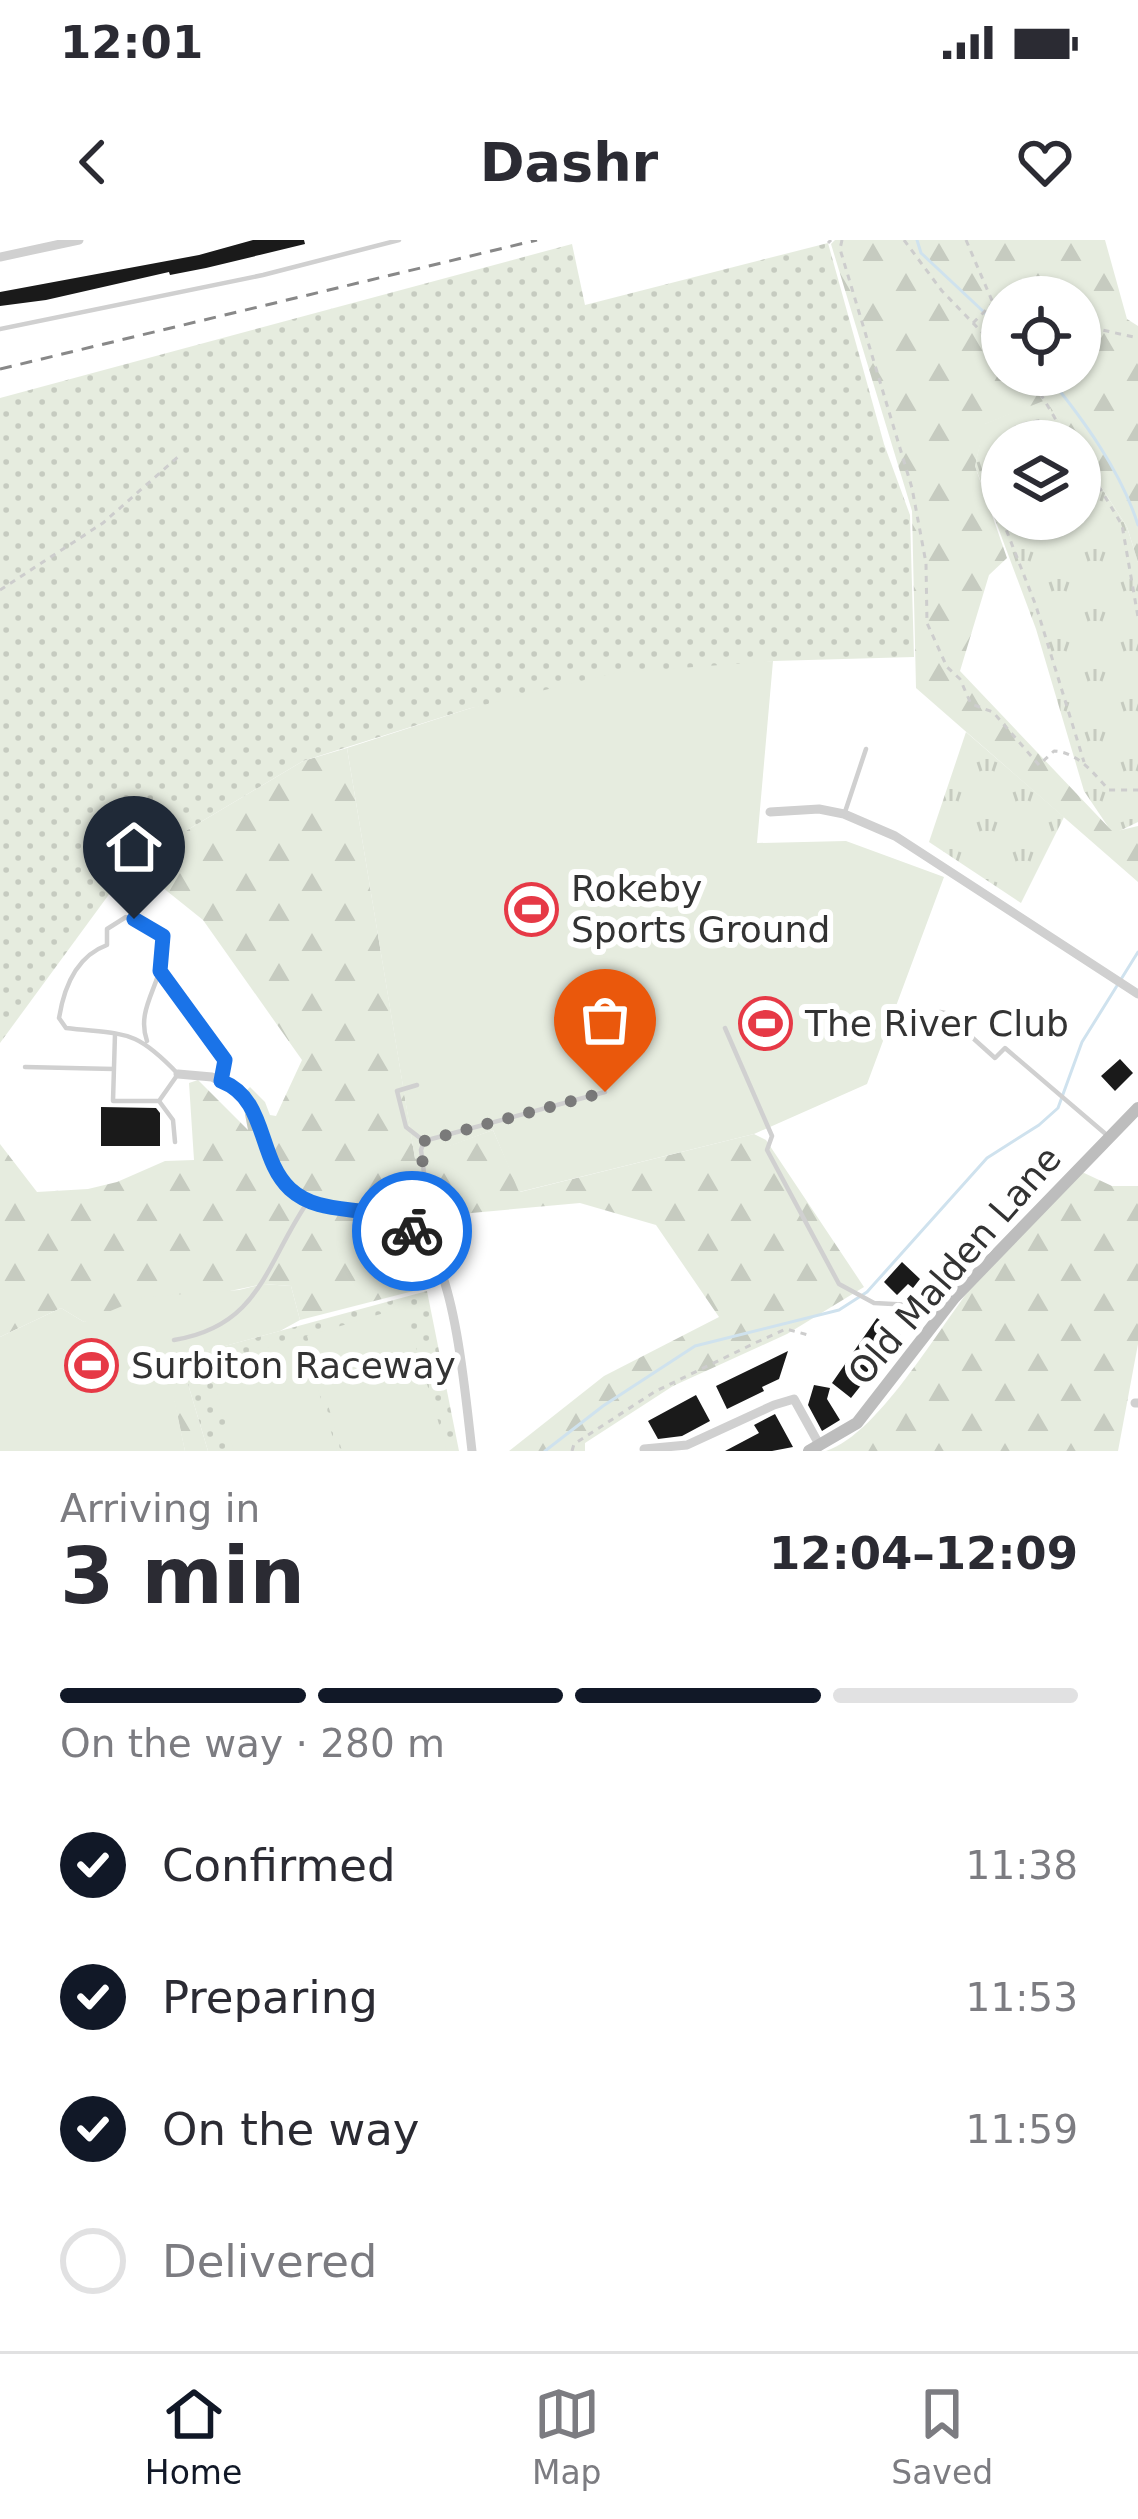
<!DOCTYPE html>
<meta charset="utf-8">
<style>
body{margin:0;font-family:"DejaVu Sans",sans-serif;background:#f2f2f3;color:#2b2b33;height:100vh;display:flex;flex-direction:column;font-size:45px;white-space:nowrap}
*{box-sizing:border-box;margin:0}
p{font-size:39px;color:#7c7c81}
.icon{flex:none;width:66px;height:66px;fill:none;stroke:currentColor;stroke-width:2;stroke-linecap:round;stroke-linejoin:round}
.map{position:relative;height:1211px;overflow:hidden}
.side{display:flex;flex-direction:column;background:#fff;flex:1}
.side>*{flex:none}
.buttons{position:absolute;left:981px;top:36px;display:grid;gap:24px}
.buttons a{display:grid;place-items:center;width:120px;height:120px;border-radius:50%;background:#fff;box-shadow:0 3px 9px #0004;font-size:60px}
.pin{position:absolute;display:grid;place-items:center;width:102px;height:102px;color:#fff;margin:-123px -51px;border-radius:50% 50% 50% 0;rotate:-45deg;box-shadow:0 0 12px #0007}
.pin .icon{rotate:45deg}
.courier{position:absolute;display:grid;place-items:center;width:120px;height:120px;margin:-60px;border:9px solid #1a73e8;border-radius:50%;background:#fff;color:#222;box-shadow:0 3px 15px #0007}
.overview em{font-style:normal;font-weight:700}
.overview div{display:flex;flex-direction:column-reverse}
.overview{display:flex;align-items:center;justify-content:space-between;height:204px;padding:0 60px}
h1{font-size:78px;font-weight:700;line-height:90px}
.bar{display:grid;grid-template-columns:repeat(4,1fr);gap:18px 12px;align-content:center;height:144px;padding:0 60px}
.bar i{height:15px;border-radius:9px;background:#e1e1e2}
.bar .active{background:#111827}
.bar p{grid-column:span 4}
ol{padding:0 60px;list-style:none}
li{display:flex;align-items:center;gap:36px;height:132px}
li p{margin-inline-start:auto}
li .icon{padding:12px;border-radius:50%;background:#111827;color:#fff;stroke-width:4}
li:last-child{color:#7c7c81}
li i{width:66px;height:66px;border:6px solid #e1e1e2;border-radius:50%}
.status{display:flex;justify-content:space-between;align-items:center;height:84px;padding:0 60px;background:#fff;direction:ltr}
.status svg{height:33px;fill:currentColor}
header{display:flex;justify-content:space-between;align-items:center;height:156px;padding:0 60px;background:#fff;font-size:54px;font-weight:700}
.tab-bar{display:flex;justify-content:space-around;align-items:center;height:168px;border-top:3px solid #e1e1e2;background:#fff;font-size:33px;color:#7c7c81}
.tab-bar a{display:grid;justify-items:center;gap:6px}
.tab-bar .active{color:#111827}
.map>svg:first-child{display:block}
.grass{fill:url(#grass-tufts)}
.forest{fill:url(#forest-firs);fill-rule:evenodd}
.park{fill:url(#park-dots)}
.pitch{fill:#e6ecdf}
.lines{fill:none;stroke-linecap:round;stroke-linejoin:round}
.stream{stroke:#cfe2ee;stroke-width:3}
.building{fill:#1a1a1a}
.path{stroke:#cdcdcd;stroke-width:3;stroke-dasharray:6 6;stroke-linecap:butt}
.lane{stroke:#d0d0d0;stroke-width:4.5}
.street{stroke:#d0d0d0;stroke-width:9}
.secondary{stroke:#bdbdbd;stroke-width:12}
.rail{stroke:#888;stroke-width:3;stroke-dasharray:12 9;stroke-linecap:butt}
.done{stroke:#7a7a7a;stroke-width:12;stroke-dasharray:0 21.6}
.route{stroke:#1a73e8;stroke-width:15}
.labels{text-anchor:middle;stroke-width:12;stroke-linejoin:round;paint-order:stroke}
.poi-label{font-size:36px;fill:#333;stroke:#fff;text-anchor:start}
.street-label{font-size:36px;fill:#333;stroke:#fff}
</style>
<div class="status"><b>12:01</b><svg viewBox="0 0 49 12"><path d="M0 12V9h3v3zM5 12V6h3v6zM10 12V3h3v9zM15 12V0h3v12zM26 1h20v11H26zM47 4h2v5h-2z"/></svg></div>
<header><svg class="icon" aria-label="back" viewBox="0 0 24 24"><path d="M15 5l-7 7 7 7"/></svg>Dashr<svg class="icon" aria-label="heart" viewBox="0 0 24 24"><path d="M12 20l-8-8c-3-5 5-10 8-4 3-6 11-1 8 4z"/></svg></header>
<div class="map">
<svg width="1138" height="1211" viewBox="0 0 1138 1211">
<defs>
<pattern id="grass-tufts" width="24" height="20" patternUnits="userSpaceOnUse" patternTransform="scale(3)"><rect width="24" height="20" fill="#e6ecdf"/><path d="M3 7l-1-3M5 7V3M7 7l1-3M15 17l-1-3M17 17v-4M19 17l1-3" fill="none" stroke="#c6cbc0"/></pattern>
<pattern id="forest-firs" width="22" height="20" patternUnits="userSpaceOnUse" patternTransform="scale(3)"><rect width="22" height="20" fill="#e6ecdf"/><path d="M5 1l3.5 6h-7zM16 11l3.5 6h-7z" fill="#c6cbc0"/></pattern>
<pattern id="park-dots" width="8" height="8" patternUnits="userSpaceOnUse" patternTransform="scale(3)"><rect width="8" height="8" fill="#e6ecdf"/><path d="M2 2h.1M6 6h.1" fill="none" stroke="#c6cbc0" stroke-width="1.8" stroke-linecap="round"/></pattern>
</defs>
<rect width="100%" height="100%" fill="#fff"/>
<path class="grass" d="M1046 159 1072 201H1002V279H1080V214L1127 287 1138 322V582L1113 594 1084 551 1036 389 975 226 984 184Z
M966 492 1064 577 1021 663 929 602Z"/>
<path class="forest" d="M835 0H1105L1127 79 1138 86V322L1127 287 1080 214V201H1072L1046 160 985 184 975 226 1007 318 989 335 960 431 1113 592 1138 586V642L916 448 912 271 831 4ZM1080 57V135H1002V57Z
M347 508 415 918 493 890 520 952 754 894 766 900 864 1047 787 1094 673 1146 585 1203V1211H509L604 1136 719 1077 656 985 580 963 438 976 429 1047 300 1080 291 1046 263 1044 84 1082 61 1068 0 1097V904L37 952 88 949 117 942 165 921 194 920 189 843 198 840 248 890 243 864 250 857 247 850 250 847 265 862 270 875 276 876 302 820 203 680 132 623 303 521Z
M1082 932 1112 946H1138V1104L1118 1211H826C884 1192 947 1071 990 1024 1019 992 1052 962 1082 932Z
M185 1134 208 1211H185L169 1138Z"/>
<path class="park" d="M828 3 884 204 910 275 914 417 773 421 471 468 303 521 132 623 0 803V158L572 4 585 65Z
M427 1051 459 1211H208L185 1134 184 1117Z"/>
<path class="pitch" d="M773 421 757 603 846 601 944 637 867 844 754 894 519 952 493 890 415 919 347 508 471 468 614 433Z
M263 1044 291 1046 300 1080 280 1091 185 1117V1134L170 1138 185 1211H0V1097L61 1068 84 1082 144 1057 239 1050Z
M404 1067 447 1211H342L307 1096Z
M302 1097 337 1211H234L209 1125Z"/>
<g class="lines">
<path class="stream" d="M917 0 921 13 1002 89
M1047 135C1083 179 1121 231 1138 285
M545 1211 603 1166 695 1106 839 1070 867 1052 987 918 1039 885 1058 868 1082 802 1138 712"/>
</g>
<path class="building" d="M253 0H304L305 4 206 28 170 35 169 32 46 60 0 66V52L199 15Z
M1120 819 1133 833 1115 851 1101 836Z
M101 867 156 868 160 873V906H101Z
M902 1022 920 1039 913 1048 908 1044 897 1055 884 1042Z
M877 1078 901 1095 851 1158 832 1143Z
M788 1111 779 1139 762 1147 764 1151 727 1169 716 1146Z
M814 1145 830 1148 827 1159 840 1180 822 1191 808 1165Z
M696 1155 710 1181 682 1196 658 1199 648 1181Z
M775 1174 793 1207 772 1211H725L759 1193 754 1185Z"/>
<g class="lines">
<path class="path" d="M842 0 840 9 912 248 926 323 927 383 947 427 960 439 971 464 993 472 1039 525 1054 511C1078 512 1094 534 1109 550H1138
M904 0 942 51 1002 113
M966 0 993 63 1002 71
M828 3 831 0
M973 83 992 64
M1080 85 1138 98
M1025 135C1043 152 1053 179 1070 201
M1080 215 1122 285 1138 377
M1001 276 988 223 998 202 1018 185 1041 180 1060 188
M1002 279 1036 366 1084 522
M0 350 103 283 179 216
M572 1211 574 1204 656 1151 757 1102 786 1089 812 1096"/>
<path class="lane" d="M0 89 263 35 399 0
M845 572 866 509
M160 731 225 820 221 841
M725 788 772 896 767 910 839 1044 874 1063 912 1065 948 1059
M927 791 940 772 945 773 995 818 1005 808 1108 896
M115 794 113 861H159L178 834C134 788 126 795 66 788L59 778C64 747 77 716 107 705V689L126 677 160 691 163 696C162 705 163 716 161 725 155 752 137 773 147 801
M25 827 114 829
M417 845 397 851 406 887 424 901
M159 861 173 880 175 902
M434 1010 421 910 424 901 605 852
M174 1100C260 1086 265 1025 307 963"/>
<path class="street" d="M0 17 79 0
M770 572 819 569 844 574 895 596 1138 754
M178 834 212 837 245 854C260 883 265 922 287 946 313 974 340 962 373 971 396 977 419 991 432 1012 457 1054 466 1161 472 1211
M1135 1163H1138
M644 1209 687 1205 774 1165 794 1159 820 1206"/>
<path class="secondary" d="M809 1211 857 1183 954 1058 1138 868"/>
<path class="rail" d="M0 129 537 0"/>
</g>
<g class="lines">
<path class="done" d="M412 991 435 1016 421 910 424 901 605 852"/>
<path class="route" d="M134 679 163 696 160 731 225 820 221 841C268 859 257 918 290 949 325 981 376 959 412 991"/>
</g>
<defs>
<symbol id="stadium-ring" viewBox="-11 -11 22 22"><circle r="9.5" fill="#fff" stroke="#e63946" stroke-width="1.5"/><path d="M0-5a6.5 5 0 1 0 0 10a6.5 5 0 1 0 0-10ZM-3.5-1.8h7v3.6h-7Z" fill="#e63946"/></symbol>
</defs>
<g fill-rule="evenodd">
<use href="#stadium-ring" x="502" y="640" width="59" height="59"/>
<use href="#stadium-ring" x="736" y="754" width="59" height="59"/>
<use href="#stadium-ring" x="62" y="1096" width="59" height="59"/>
</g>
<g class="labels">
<g class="poi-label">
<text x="571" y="661">Rokeby<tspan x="571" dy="41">Sports Ground</tspan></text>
<text x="805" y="796">The River Club</text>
<text x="131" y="1138">Surbiton Raceway</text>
</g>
<g class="street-label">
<text transform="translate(954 1025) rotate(-49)" y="13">Old Malden Lane</text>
</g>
</g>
</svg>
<div class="buttons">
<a><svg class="icon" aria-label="locate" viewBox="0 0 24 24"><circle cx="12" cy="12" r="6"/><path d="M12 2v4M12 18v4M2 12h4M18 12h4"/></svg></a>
<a><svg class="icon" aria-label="layers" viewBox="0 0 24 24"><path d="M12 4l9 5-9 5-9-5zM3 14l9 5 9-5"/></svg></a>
</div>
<div class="pin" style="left:605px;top:852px;background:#ea580c"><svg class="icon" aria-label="bag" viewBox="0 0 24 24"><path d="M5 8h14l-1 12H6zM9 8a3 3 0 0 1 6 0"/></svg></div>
<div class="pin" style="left:134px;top:679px;background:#1f2937"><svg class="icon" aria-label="home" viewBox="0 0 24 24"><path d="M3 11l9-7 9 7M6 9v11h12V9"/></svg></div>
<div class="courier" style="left:412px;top:991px"><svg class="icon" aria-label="bike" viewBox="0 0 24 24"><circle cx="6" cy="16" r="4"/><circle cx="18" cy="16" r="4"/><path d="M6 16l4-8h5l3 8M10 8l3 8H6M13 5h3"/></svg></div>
</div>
<section class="side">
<div class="overview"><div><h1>3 min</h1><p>Arriving in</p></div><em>12:04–12:09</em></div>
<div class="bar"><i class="active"></i><i class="active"></i><i class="active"></i><i></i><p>On the way · 280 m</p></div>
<ol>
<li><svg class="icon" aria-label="check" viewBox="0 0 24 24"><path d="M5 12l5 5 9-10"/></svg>Confirmed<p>11:38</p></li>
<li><svg class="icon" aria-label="check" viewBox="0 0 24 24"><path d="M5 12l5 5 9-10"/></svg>Preparing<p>11:53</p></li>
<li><svg class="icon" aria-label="check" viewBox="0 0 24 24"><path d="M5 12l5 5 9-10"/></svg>On the way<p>11:59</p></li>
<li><i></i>Delivered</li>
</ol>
</section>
<nav class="tab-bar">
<a class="active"><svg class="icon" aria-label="home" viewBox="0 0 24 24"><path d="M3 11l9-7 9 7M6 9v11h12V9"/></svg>Home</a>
<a><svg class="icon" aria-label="map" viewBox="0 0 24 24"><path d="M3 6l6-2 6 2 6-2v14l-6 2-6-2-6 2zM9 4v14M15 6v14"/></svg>Map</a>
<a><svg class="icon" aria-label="saved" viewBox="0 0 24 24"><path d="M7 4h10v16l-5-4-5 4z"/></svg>Saved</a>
</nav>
